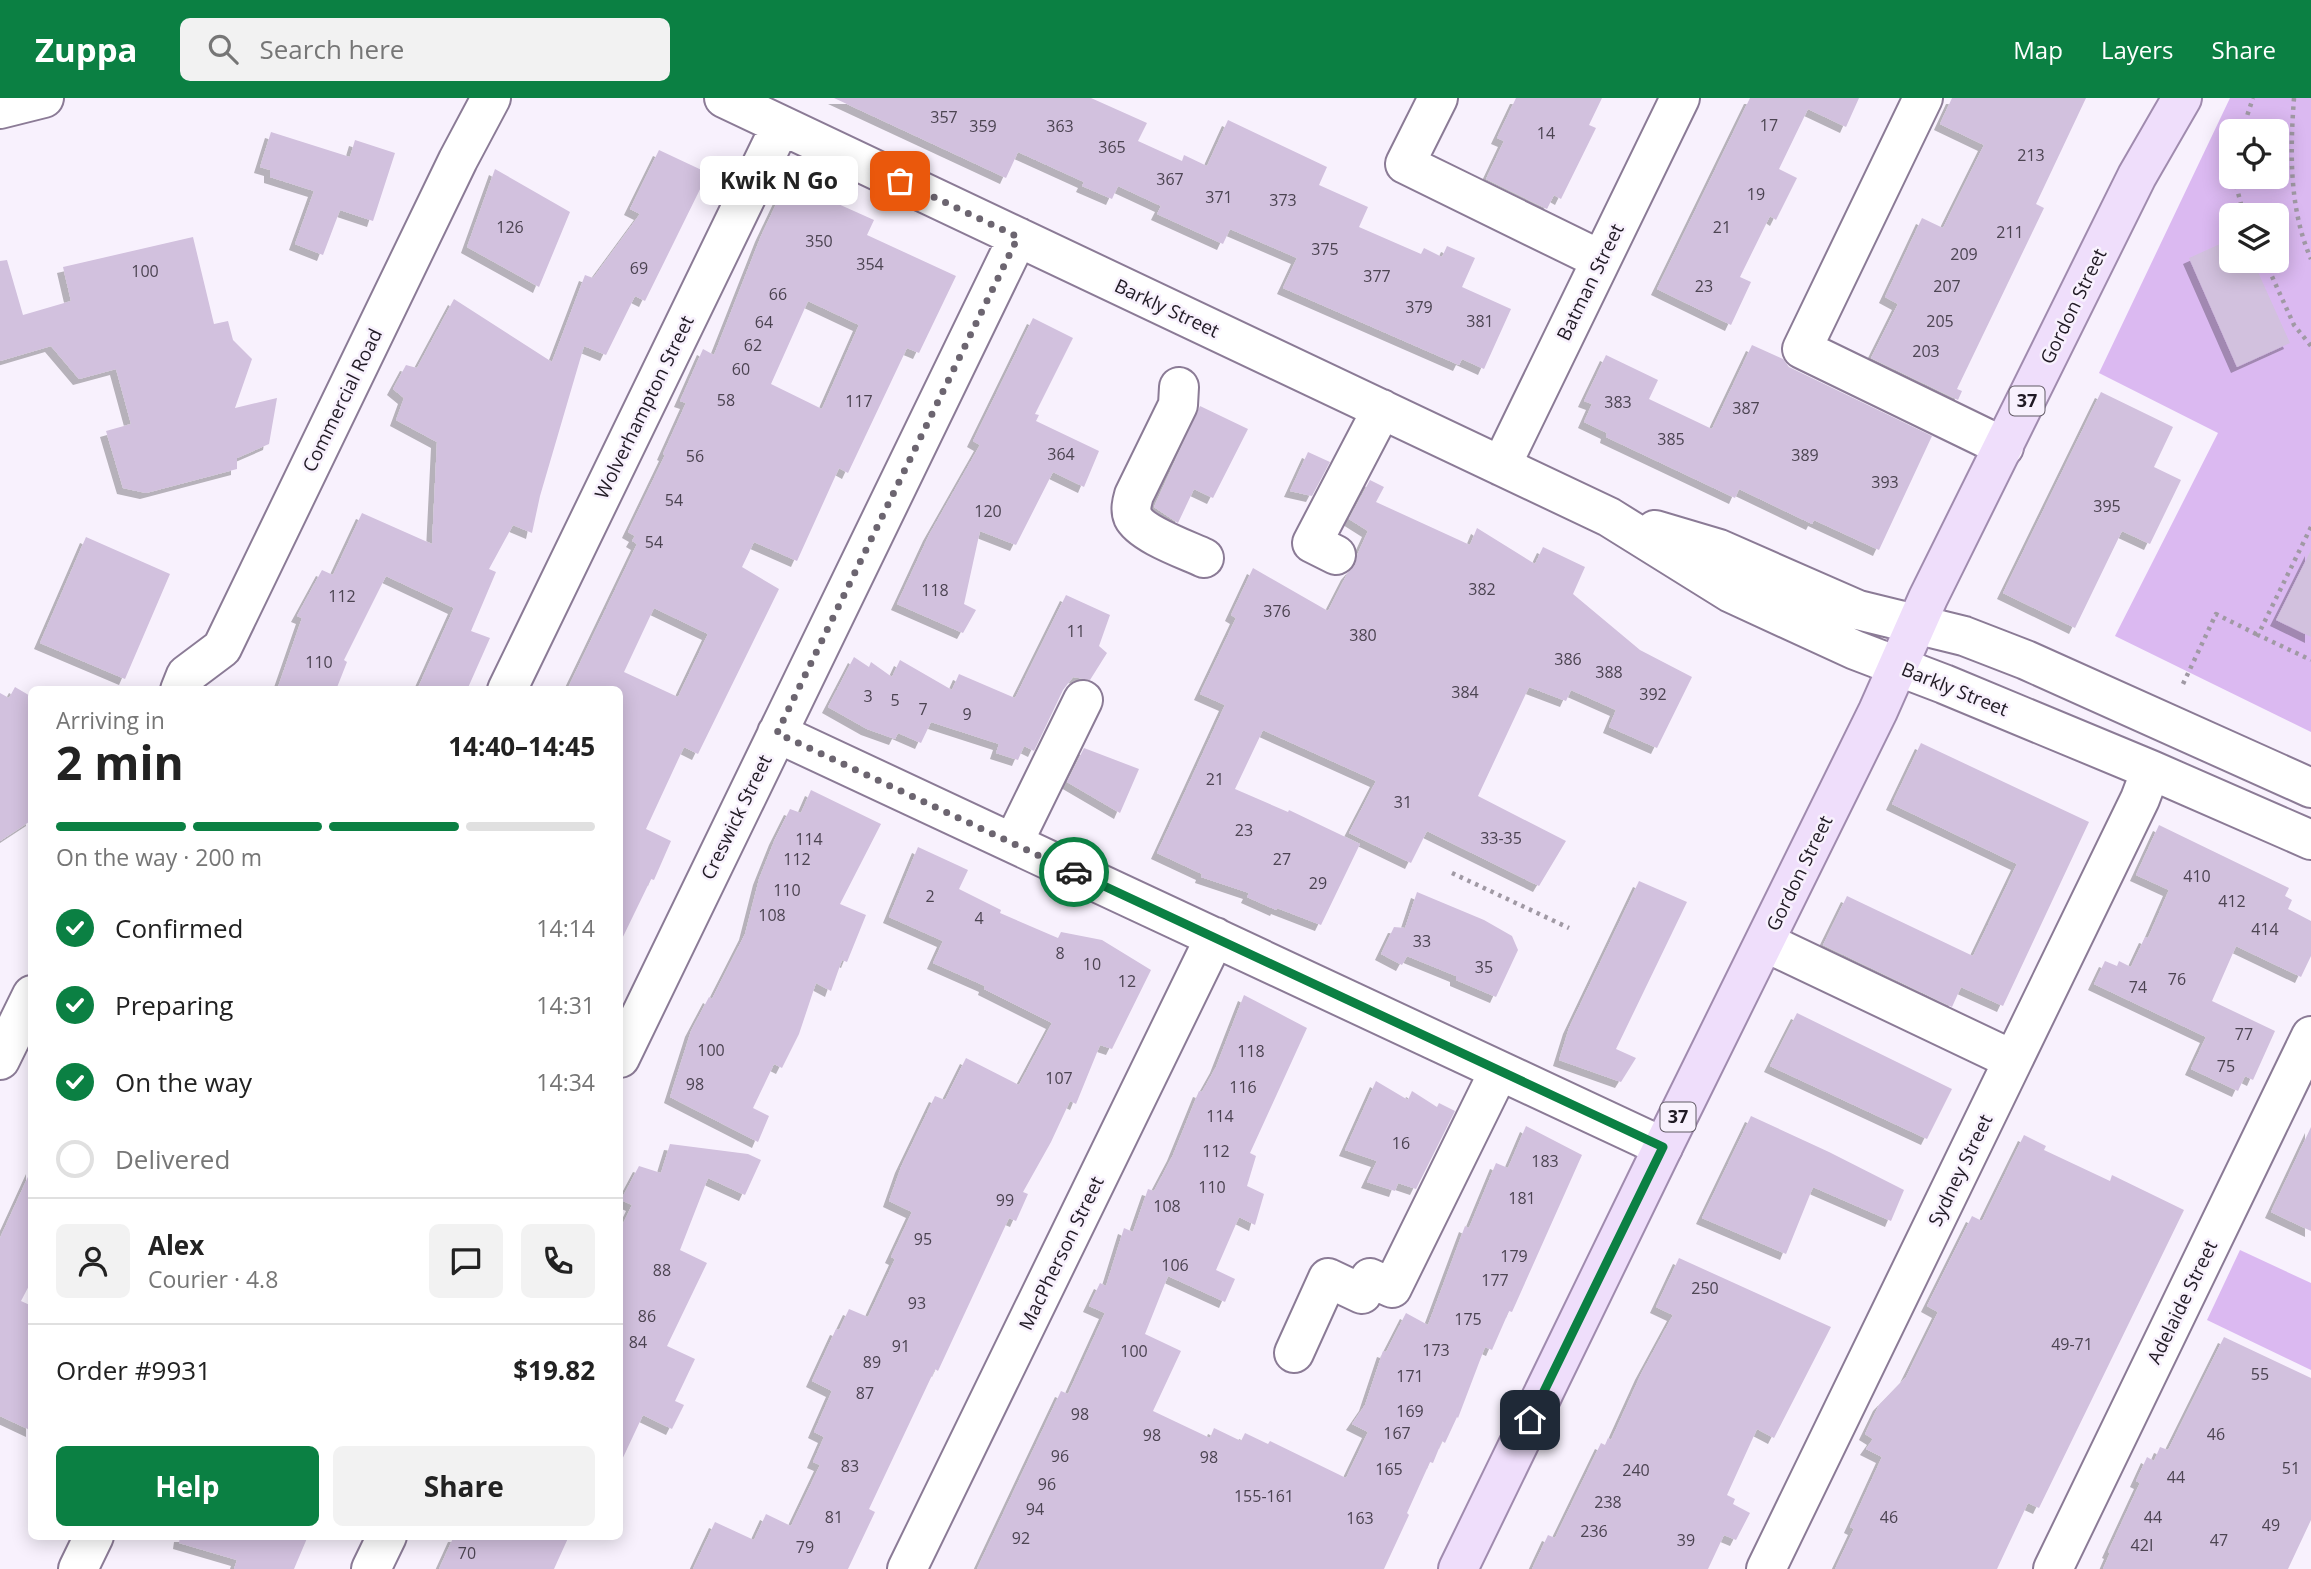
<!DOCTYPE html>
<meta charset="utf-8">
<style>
body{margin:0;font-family:"Open Sans",sans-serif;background:#f2f2f2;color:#222;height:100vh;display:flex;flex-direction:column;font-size:26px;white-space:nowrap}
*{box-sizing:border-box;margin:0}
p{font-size:23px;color:#767676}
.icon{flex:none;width:38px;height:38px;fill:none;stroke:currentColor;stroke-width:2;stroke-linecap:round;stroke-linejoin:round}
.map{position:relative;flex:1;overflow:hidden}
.side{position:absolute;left:28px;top:588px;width:595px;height:854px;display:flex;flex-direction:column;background:#fff;border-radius:10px;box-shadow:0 4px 18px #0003}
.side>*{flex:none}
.fabs{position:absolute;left:2219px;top:21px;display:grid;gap:14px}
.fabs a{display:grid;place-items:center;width:70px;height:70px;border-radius:10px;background:#fff;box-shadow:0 4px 18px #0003;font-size:35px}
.pin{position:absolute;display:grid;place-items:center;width:60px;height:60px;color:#fff;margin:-30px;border-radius:14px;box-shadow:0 4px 10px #0006}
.courier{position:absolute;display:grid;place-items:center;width:70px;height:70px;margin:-35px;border:5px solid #0b8043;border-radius:50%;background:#fff;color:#222;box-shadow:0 2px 9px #0007}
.bubble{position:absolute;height:49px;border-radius:10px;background:#fff;box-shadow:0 4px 18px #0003;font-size:23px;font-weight:700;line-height:49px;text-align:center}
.overview em{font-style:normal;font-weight:700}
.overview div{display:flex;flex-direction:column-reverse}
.overview{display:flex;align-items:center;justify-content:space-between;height:119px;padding:0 28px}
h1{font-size:46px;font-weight:700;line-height:52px}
.bar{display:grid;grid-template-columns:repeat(4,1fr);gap:10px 7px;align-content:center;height:84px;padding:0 28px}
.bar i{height:9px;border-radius:5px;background:#e0e0e0}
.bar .active{background:#0b8043}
.bar p{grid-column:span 4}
.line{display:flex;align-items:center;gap:18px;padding:0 28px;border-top:2px solid #e0e0e0}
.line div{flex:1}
.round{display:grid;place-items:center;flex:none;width:74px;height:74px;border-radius:10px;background:#f2f2f2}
ol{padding:0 28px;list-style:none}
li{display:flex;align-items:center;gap:21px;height:77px}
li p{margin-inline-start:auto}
li .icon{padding:7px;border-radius:50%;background:#0b8043;color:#fff;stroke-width:4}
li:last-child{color:#767676}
li i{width:38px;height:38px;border:4px solid #e0e0e0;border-radius:50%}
.cta{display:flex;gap:14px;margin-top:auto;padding:14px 28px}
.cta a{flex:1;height:80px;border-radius:10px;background:#0b8043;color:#fff;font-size:28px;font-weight:700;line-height:80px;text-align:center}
.cta a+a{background:#f2f2f2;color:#222}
header{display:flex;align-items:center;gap:42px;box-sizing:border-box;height:98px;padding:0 35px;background:#0b8043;color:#fff}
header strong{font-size:33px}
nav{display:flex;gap:38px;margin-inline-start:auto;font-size:24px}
.search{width:490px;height:63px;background:#f2f2f2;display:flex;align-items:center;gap:18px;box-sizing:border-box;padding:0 24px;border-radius:10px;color:#767676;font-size:26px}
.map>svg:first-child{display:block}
.green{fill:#dbb9f1;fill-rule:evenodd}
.building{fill:#d2c1de;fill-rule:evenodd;filter:url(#shadow)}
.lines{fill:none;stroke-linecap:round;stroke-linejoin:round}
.minor-casing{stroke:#8b7b96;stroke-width:42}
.major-casing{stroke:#a08bae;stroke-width:42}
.path{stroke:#a099a4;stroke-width:4.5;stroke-dasharray:3.5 5;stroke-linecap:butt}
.minor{stroke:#fff;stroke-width:38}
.major{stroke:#efdefb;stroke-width:38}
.done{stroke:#6c6570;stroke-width:7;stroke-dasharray:0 12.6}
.route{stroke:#0b8043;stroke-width:9}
.labels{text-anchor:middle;stroke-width:5;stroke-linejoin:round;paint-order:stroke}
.number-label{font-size:16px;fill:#4c4452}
.shield{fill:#f8f1fd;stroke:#615a65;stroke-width:2}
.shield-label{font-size:18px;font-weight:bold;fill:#201a24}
.street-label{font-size:19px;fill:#201a24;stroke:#f8f1fd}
</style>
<header>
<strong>Zuppa</strong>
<div class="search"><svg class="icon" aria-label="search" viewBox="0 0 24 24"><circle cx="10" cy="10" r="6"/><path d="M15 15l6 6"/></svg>Search here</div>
<nav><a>Map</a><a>Layers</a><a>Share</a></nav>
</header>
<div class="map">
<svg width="2311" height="1471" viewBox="0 0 2311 1471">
<defs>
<filter id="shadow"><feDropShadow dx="-6" dy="6" stdDeviation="0" flood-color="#0004"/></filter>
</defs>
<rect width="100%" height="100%" fill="#f8f1fd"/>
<path class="green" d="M2230 0H2311V634L2115 538 2218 335 2099 275ZM2231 33H2277V79H2231ZM2231 117H2277V163H2231Z
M2240 1152 2311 1185V1272L2207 1222Z"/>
<path class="building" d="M834 0H1091L1147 25 1138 43 1182 63 1184 57 1207 68 1228 22 1327 69 1319 87 1368 109 1359 129 1421 156 1424 150 1442 159 1447 148 1475 160 1462 189 1511 211 1484 271 1462 261 1459 267 1283 190 1297 160 1230 131 1223 146 1157 116 1161 108 1118 88 1112 101 1082 88 1084 84 1018 54 1006 80Z
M1516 0H1602L1589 27 1596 30 1561 101 1554 97 1547 111 1486 81 1504 43 1497 40Z
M1750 0H1859L1846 29 1808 11 1779 71 1797 80 1776 122 1770 118 1740 179 1751 184 1731 227 1657 191Z
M1952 0H2086L2036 106 2044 110 1957 291 1962 293 1958 302 1871 260 1898 206 1885 199 1922 120 1943 130 1984 47 1940 26Z
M271 34 350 59 355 42 395 55 373 123 340 112 323 157 295 146 314 93 270 79V72L260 69Z
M659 52 708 75 645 203 635 198 606 257 584 248 540 398 532 435 513 427 489 471 496 474 471 533 490 540 467 592H417L454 510 386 478 344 562 347 564 336 592H277L302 520 297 518 322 472 333 477 362 415 432 446 437 344 396 322 404 300 393 291 406 267 417 270 454 201 552 264 585 177 593 180 640 116 630 111Z
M495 71 570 114 539 189 467 149Z
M787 83 874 122 867 137 956 178 919 255 907 250 848 375 839 370 797 463 754 444 742 469 779 491 698 656 684 649 646 731 671 743 654 782 651 781 620 845V592H567L637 446 632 443 635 438 628 434 665 357 663 356 686 305 680 303 703 251 714 257 761 138ZM808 203 859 227 822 311 771 286ZM654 510 708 536 678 599 624 574Z
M193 139 214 226 228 223 233 242 252 261 235 310 277 300 269 346 237 360V371L146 395 123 390 106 333 131 326 116 271 79 281 51 248 0 263V163L7 162 23 217 71 203 63 169Z
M2231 141V163H2253L2290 245 2237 269 2189 160Z
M1033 220 1073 240 1035 316 1039 317 1036 323 1099 353 1084 389 1053 374 1016 447 980 433 964 506 976 512 963 535 897 506 929 437 980 347 973 343Z
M1752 247 1783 261 1789 269 1932 338 1879 452 1814 422 1812 426 1739 391 1735 400 1606 339 1607 335 1584 324 1592 306 1584 303 1606 257 1658 282 1649 301 1712 331Z
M2101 294 2173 329 2154 369 2181 382 2150 446 2122 433 2075 530 2003 495Z
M1200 308 1248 331 1213 400 1194 391 1178 425 1154 409Z
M1308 354 1330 364 1312 398 1290 393Z
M1370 382 1384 389 1376 404 1470 447 1477 430 1535 466 1543 449 1585 469 1573 496 1640 552 1692 579 1657 650 1609 629 1616 612 1571 592 1566 603 1529 589 1478 698 1566 743 1539 788 1427 733 1411 765 1349 735 1376 683 1263 632 1235 691 1288 714 1289 712 1360 746 1321 827 1277 810 1276 812 1247 799 1249 795 1201 779 1202 776 1157 755 1225 607 1200 596 1236 520 1231 517 1253 470 1328 513 1347 476 1355 467 1358 455 1368 433 1349 421Z
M86 439 170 476 125 581 40 545Z
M2311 452V539L2276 522Z
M1066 497 1110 517 1099 548 1107 555 1090 582 1073 579 1063 592 1034 653 1024 648 1018 662 996 655 999 646 934 625 931 624 921 645 898 635 895 641 867 631 828 609 854 559 869 569 871 564 892 579 900 562 952 592 959 576 1015 600Z
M15 589 32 599V722L0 743V595L9 600Z
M1921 645 2089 724 2003 908 1961 889 1952 909 1823 847 1847 798 1973 858 2017 766 1892 706Z
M1084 650 1139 671 1120 715 1067 684Z
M811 692 881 726 840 806 866 817 847 864 842 862 831 893 816 885 799 936 782 970 774 966 753 1010 769 1018 758 1044 670 999 691 933 709 899 712 901 745 836 759 781 775 741 790 711 801 715Z
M2159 727 2289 790 2285 798 2292 802 2288 811 2311 823V858L2301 879 2236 848 2212 903 2275 933 2253 982 2245 978 2238 993 2191 971 2206 939 2094 886 2105 863 2117 868 2119 863 2131 869 2145 839 2148 840 2169 792 2136 777Z
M918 749 968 772 959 791 1001 812 1000 815 1058 840 1061 834 1102 842 1151 872 1112 951 1100 947 1076 1006 1070 1003 1051 1044 1023 1094 1028 1096 1016 1123 1009 1120 938 1273 935 1271 869 1411 875 1414 848 1471H693L715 1424 754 1442 766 1416 791 1428 820 1367 813 1364 824 1339 814 1334 832 1293 812 1283 836 1231 839 1232 849 1211 868 1219 895 1161 891 1159 912 1114 889 1103 901 1069 935 998 945 1002 966 960 1019 987 1052 925 984 891 985 888 933 865 943 843 889 819Z
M1639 783 1687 804 1616 951 1636 960 1621 984 1559 962 1569 930Z
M1417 794 1484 822 1512 838 1518 852 1496 899 1456 882V878L1407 858 1402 867 1381 856 1394 829 1405 830Z
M1244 897 1307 930 1250 1055 1256 1058 1247 1088 1264 1096 1255 1127 1239 1119 1216 1172 1235 1181 1225 1204 1168 1178 1145 1236 1181 1253 1153 1313 1210 1340 1214 1330 1241 1343 1245 1335 1268 1346 1270 1343 1346 1380 1368 1334 1352 1326 1365 1307 1383 1253 1386 1254 1406 1215 1428 1227 1465 1128 1469 1130 1496 1065 1508 1070 1526 1028 1582 1057 1512 1214 1509 1213 1492 1252 1485 1249 1458 1320 1457 1319 1445 1345 1442 1343 1433 1365 1430 1364 1407 1415 1409 1417 1384 1471H977L1061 1293 1068 1296 1105 1215 1089 1208 1100 1185 1106 1188 1124 1130 1133 1134 1148 1091 1154 1093 1173 1057 1199 993 1202 994 1216 969Z
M1797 915 1952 991 1927 1041 1770 968Z
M1376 983 1408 1002 1412 993 1437 1009 1439 1005 1455 1013 1416 1091 1398 1085 1395 1093 1367 1084 1377 1063 1345 1052Z
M1751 1018 1829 1054 1904 1092 1891 1123 1813 1089 1786 1156 1702 1120Z
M2311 1029V1133L2271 1114Z
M2024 1037 2046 1048 2044 1052 2110 1083 2112 1077 2184 1112 2039 1410 2028 1405 1997 1471H1835L1854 1431 1850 1429 1882 1359 1866 1351 1873 1341 1865 1336 1879 1307 1906 1279 1938 1214 1927 1208 1972 1118 1982 1123Z
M670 1046 748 1056 761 1062 745 1097 708 1080 680 1152 707 1165 667 1248 695 1261 675 1303 684 1307 672 1331 643 1317 620 1366V1132L632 1107 621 1102 639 1068 661 1075Z
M32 1070V1182L21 1203 32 1208V1333L0 1318V1140Z
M1679 1160 1831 1229 1774 1340 1757 1331 1727 1397 1735 1401 1733 1406 1750 1415 1736 1442 1724 1437 1708 1471H1532L1548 1437 1555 1440 1601 1345 1605 1347 1608 1340 1611 1342 1641 1276 1673 1217 1656 1209Z
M2224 1239 2311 1280V1422L2288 1471H2103L2110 1455 2108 1454 2140 1385 2136 1383 2147 1359 2154 1363 2160 1349 2168 1352Z
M180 1438H308L294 1471H234L237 1462 179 1445Z
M454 1438H569L554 1471H439Z"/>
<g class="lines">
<defs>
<path id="minor" d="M724 0 1609 419 1731 495 1855 552 1944 586 2151 672 2311 742
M1438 0 1405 66 1601 162
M1923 0 1802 251 2004 349
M0 11 44 0
M1179 289 1178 307 1134 397C1132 404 1130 412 1133 419 1141 436 1187 452 1204 460
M1501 368 1680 0
M1655 432 1719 451 1858 512 1964 538 2026 562 2311 690
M1336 457 1312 445 1382 311
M180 592 186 577 222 550 458 62 491 0
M507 592 781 27
M777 635 1663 1049
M1013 745 1083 602
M1765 844 2013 962
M620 960 1018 139
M0 962 32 897
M1294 1255 1328 1180 1362 1196 1370 1180 1392 1190 1499 973
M78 1471 94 1438
M371 1471 387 1438
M907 1471 1215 839
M1766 1471 2140 701 2151 672
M2053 1471 2311 938"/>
<path id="major" d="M1458 1471 1663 1049 1878 613 1928 500 2137 78 2182 0"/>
</defs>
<use href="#minor" class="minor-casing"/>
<use href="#major" class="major-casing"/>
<path class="path" d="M2294 0C2290 54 2289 111 2311 161
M2242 33 2253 0
M2236 79 2237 91 2244 117
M2265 163 2294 227 2311 248
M2311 429 2258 537 2311 562
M2183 586 2216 516 2258 537
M1452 775 1569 830"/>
<use href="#minor" class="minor"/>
<use href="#major" class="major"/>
</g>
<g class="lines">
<path class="done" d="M900 83 1018 139 777 635 1074 774"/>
<path class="route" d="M1074 774 1663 1049 1530 1322"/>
</g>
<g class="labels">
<g class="number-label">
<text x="944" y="25">357</text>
<text x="1769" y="33">17</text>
<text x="983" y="34">359</text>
<text x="1060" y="34">363</text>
<text x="1546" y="41">14</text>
<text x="1112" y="55">365</text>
<text x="2031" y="63">213</text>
<text x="1170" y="87">367</text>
<text x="1756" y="102">19</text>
<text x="1219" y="105">371</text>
<text x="1283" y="108">373</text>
<text x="510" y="135">126</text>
<text x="1722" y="135">21</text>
<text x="2010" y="140">211</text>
<text x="819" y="149">350</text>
<text x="1325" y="157">375</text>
<text x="1964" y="162">209</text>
<text x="870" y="172">354</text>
<text x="639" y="176">69</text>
<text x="145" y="179">100</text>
<text x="1377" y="184">377</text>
<text x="1704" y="194">23</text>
<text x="1947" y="194">207</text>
<text x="778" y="202">66</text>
<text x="1419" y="215">379</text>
<text x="1480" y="229">381</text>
<text x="1940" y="229">205</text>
<text x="764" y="230">64</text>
<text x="753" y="253">62</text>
<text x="1926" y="259">203</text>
<text x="741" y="277">60</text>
<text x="726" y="308">58</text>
<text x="859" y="309">117</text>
<text x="1618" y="310">383</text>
<text x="1746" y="316">387</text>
<text x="1671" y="347">385</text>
<text x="1061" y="362">364</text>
<text x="1805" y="363">389</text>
<text x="695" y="364">56</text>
<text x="1885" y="390">393</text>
<text x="674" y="408">54</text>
<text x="2107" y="414">395</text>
<text x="988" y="419">120</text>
<text x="654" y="450">54</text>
<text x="1482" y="497">382</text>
<text x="935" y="498">118</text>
<text x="342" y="504">112</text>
<text x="1277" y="519">376</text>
<text x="1076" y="539">11</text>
<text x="1363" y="543">380</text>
<text x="1568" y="567">386</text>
<text x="319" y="570">110</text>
<text x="1609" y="580">388</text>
<text x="1465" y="600">384</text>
<text x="1653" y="602">392</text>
<text x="868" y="604">3</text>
<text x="895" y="608">5</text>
<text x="923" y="617">7</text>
<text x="967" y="622">9</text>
<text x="1215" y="687">21</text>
<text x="1403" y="710">31</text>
<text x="1244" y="738">23</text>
<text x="1501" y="746">33-35</text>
<text x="809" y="747">114</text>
<text x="797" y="767">112</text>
<text x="1282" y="767">27</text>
<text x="2197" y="784">410</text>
<text x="1318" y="791">29</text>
<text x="787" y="798">110</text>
<text x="930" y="804">2</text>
<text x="2232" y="809">412</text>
<text x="772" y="823">108</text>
<text x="979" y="826">4</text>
<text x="2265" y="837">414</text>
<text x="1422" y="849">33</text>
<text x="1060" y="861">8</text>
<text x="1092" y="872">10</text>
<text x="1484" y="875">35</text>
<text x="2177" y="887">76</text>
<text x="1127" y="889">12</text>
<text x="2138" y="895">74</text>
<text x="2244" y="942">77</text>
<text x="711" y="958">100</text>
<text x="1251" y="959">118</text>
<text x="2226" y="974">75</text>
<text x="1059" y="986">107</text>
<text x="695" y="992">98</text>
<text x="1243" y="995">116</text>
<text x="1220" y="1024">114</text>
<text x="1401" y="1051">16</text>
<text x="1216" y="1059">112</text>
<text x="1545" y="1069">183</text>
<text x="1212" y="1095">110</text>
<text x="1522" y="1106">181</text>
<text x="1005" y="1108">99</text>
<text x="1167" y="1114">108</text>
<text x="923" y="1147">95</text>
<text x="1514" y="1164">179</text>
<text x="1175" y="1173">106</text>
<text x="662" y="1178">88</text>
<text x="1495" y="1188">177</text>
<text x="1705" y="1196">250</text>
<text x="917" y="1211">93</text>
<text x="647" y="1224">86</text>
<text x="1468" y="1227">175</text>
<text x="638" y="1250">84</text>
<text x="2072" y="1252">49-71</text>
<text x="901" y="1254">91</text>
<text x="1436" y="1258">173</text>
<text x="1134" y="1259">100</text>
<text x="872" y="1270">89</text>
<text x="2260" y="1282">55</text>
<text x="1410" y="1284">171</text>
<text x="865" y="1301">87</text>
<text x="1410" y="1319">169</text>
<text x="1080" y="1322">98</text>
<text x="1397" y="1341">167</text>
<text x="2216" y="1342">46</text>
<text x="1152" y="1343">98</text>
<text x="1060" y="1364">96</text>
<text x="1209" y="1365">98</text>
<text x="850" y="1374">83</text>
<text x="2291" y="1376">51</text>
<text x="1389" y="1377">165</text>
<text x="1636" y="1378">240</text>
<text x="2176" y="1385">44</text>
<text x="1047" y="1392">96</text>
<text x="1264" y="1404">155-161</text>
<text x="1608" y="1410">238</text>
<text x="1035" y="1417">94</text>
<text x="834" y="1425">81</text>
<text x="1889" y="1425">46</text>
<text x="2153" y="1425">44</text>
<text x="1360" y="1426">163</text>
<text x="2271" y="1433">49</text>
<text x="1594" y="1439">236</text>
<text x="1021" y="1446">92</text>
<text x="1686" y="1448">39</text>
<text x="2219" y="1448">47</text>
<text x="2142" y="1453">42I</text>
<text x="805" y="1455">79</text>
<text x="467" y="1461">70</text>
</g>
<g class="shield">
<rect x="2009.5" y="288.5" width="35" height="29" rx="5"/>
<rect x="1660.5" y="1004.5" width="35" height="29" rx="5"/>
</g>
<g class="shield-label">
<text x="2027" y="309">37</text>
<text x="1678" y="1025">37</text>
</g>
<g class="street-label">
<text transform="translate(1590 184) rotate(-64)" y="7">Batman Street</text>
<text transform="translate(2073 208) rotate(-64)" y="7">Gordon Street</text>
<text transform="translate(1167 210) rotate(25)" y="7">Barkly Street</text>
<text transform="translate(342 302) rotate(-64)" y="7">Commercial Road</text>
<text transform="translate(644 309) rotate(-64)" y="7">Wolverhampton Street</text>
<text transform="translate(1955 591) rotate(22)" y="7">Barkly Street</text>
<text transform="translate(736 719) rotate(-64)" y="7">Creswick Street</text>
<text transform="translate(1799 775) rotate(-64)" y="7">Gordon Street</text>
<text transform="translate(1960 1072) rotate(-64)" y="7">Sydney Street</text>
<text transform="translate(1061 1155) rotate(-64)" y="7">MacPherson Street</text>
<text transform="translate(2182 1204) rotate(-64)" y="7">Adelaide Street</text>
</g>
</g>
</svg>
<div class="fabs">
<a><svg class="icon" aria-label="locate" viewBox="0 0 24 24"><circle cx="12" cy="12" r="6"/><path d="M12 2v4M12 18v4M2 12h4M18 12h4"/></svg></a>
<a><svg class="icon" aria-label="layers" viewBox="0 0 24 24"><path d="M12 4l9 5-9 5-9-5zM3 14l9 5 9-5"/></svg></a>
</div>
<div class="pin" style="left:900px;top:83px;background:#ea580c"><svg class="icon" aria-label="bag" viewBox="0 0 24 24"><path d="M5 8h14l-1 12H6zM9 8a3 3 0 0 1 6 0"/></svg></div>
<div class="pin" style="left:1530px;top:1322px;background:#1f2937"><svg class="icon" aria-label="home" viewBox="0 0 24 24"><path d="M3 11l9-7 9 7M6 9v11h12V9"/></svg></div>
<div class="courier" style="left:1074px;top:774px"><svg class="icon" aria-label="car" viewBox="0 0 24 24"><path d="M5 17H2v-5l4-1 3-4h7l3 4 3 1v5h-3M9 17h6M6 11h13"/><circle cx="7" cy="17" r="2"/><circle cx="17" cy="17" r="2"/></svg></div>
<div class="bubble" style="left:700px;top:58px;width:158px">Kwik N Go</div>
<section class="side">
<div class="overview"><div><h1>2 min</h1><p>Arriving in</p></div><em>14:40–14:45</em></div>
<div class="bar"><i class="active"></i><i class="active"></i><i class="active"></i><i></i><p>On the way · 200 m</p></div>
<ol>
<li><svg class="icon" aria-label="check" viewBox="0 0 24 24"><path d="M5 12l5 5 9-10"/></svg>Confirmed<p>14:14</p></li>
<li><svg class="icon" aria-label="check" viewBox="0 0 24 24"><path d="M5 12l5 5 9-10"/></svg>Preparing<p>14:31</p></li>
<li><svg class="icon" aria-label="check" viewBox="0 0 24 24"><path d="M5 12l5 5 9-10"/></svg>On the way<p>14:34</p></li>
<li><i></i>Delivered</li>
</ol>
<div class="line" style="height:126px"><a class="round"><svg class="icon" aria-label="person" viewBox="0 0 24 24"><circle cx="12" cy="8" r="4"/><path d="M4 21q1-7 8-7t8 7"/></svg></a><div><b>Alex</b><p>Courier · 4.8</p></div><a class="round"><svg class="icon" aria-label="chat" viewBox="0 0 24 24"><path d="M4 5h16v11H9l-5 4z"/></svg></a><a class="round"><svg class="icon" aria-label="phone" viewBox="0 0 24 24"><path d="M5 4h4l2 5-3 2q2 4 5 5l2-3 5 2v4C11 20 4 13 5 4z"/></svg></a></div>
<div class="line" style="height:91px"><div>Order #9931</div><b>$19.82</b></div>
<div class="cta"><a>Help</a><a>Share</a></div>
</section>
</div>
